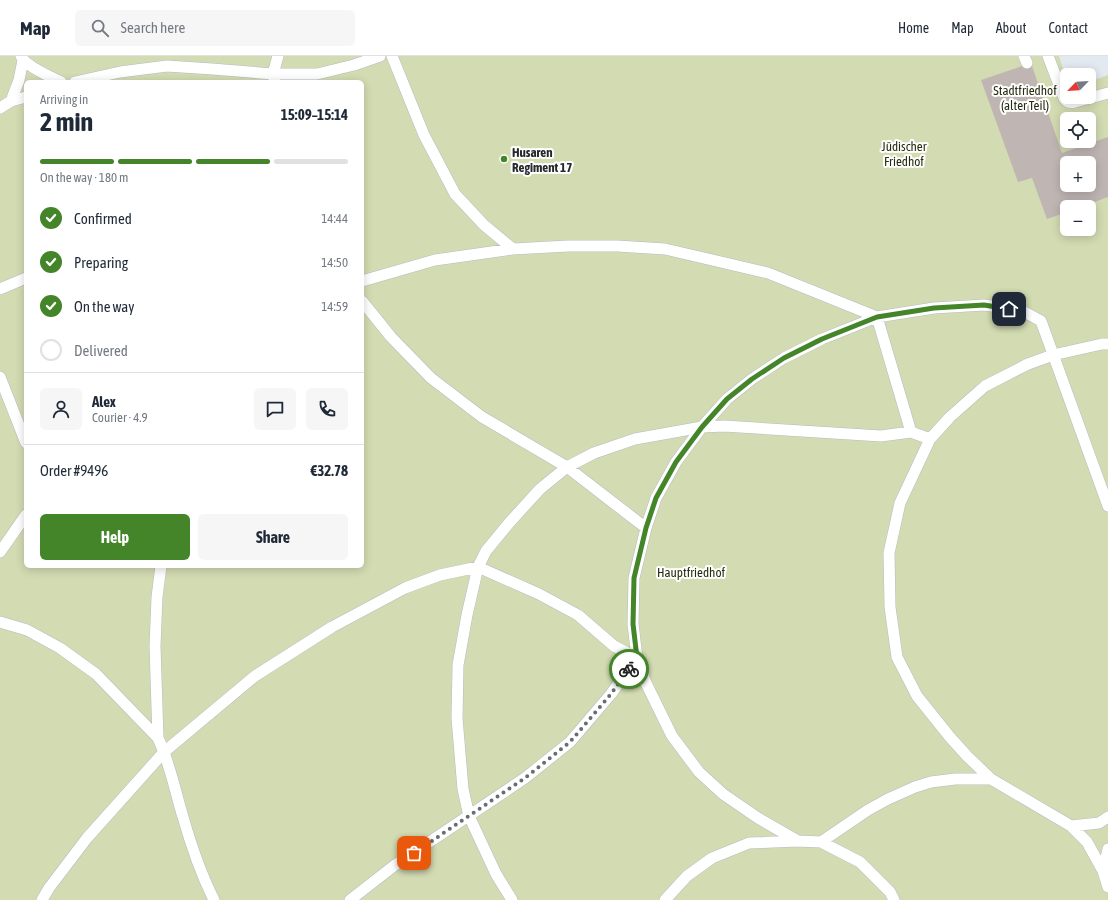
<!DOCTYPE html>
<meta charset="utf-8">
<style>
body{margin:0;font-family:"Asap Condensed",sans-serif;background:#f6f6f7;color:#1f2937;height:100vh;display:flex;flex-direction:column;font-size:15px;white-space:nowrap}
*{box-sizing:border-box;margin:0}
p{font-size:13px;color:#747a83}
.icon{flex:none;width:22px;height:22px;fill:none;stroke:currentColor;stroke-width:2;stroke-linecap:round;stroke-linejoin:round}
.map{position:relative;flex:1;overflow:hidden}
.panel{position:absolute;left:24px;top:24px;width:340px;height:488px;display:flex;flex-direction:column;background:#fff;border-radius:6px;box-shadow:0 2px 10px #0003}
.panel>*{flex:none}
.needle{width:26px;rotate:245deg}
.buttons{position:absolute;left:1060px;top:12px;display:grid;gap:8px}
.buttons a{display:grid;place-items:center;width:36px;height:36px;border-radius:6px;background:#fff;box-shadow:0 2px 10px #0003;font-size:20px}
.pin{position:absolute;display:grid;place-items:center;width:34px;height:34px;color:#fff;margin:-17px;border-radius:8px;box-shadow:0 2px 6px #0006}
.courier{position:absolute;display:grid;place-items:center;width:40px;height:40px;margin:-20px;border:3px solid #438528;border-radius:50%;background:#fff;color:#222;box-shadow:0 1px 5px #0007}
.head em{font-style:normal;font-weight:700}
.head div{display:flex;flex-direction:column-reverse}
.head{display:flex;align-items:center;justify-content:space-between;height:68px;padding:0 16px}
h1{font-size:26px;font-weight:700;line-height:30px}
.bar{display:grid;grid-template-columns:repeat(4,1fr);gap:6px 4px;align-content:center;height:48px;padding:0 16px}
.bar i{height:5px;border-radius:3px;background:#e0e1e3}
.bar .current{background:#438528}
.bar p{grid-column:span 4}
.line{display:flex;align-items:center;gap:10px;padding:0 16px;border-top:1px solid #e0e1e3}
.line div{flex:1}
.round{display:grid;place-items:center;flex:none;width:42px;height:42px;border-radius:6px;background:#f6f6f7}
ol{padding:0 16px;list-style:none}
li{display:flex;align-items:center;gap:12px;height:44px}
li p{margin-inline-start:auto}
li .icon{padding:4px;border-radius:50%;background:#438528;color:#fff;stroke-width:4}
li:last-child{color:#747a83}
li i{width:22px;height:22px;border:2px solid #e0e1e3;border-radius:50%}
.action{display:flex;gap:8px;margin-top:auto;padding:8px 16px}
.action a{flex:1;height:46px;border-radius:6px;background:#438528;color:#fff;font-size:16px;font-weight:700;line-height:46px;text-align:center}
.action a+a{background:#f6f6f7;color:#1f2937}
header{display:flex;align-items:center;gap:24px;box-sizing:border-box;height:56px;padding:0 20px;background:#fff;border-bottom:1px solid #e0e1e3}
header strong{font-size:19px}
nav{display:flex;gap:22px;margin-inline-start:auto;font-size:14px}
.search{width:280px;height:36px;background:#f6f6f7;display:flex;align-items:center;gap:10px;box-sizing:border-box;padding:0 14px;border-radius:6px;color:#747a83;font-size:15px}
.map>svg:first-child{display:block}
.green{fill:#d3dbb2;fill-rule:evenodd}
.building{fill:#bfb6b4;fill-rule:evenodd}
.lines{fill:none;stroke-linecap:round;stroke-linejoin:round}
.lane-casing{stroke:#b6bcc2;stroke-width:12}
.lane{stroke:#fff;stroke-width:11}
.done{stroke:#696c71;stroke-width:4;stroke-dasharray:0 7.2}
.route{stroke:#438528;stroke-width:5}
.poi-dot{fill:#438528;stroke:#fff;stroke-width:1.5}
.labels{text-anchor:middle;stroke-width:4;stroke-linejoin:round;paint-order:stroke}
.park-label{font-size:13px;fill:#282c0f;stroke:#fff}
.poi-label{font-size:13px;font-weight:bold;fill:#27292c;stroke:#fff;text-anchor:start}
</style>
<header>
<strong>Map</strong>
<div class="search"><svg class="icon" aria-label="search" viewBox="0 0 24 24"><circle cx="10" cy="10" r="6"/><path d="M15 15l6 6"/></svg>Search here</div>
<nav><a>Home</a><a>Map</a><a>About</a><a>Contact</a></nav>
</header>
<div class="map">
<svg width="1108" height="844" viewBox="0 0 1108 844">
<rect width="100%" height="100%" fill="#e3e9f0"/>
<path class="green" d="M0 0H1059L1067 25V41H1089V26L1108 19V844H0ZM26 26H362V510H26ZM1067 63H1089V85H1067ZM1067 107H1089V129H1067ZM1067 151H1089V173H1067Z"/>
<path class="building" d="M1031 7 1062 97 1108 81V141L1081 151H1067V156L1047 163 1032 122 1018 126 981 24ZM1067 107H1089V129H1067Z"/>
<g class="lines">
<defs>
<path id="lane" d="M21 0C25 10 51 21 61 26
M392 0 424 79 455 138 484 169 513 193
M1024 0 1027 7
M1048 0 1064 42C1067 47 1070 47 1075 46L1108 37
M75 26 120 16 167 10 212 13 273 18H317L354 9 380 0
M275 26 273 18 278 0
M11 45 19 24 23 4
M0 52 11 45 26 41
M362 225 435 204 513 193 568 190H617L665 193 768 217 877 261 911 376 930 383
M0 233 26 222
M362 245 391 281 431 322 482 361 567 411 646 472
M1108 288H1102L1053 299 1028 308 985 330 950 361 930 383 900 447 889 497 890 551 897 601 917 640 949 680 967 700 991 723 1071 770 1099 767 1108 761
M0 321 26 387
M0 496 26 459
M161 510 157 541 155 590 158 682C170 707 175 735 183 761 191 789 201 818 214 844
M0 566 27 574 60 592 96 618 158 682
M1071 770 1087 786 1103 815
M821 786 860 806 890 836 894 844
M1108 793 1103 815 1108 831
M42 844 49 832 87 782 164 696 255 620 332 571 405 532 440 519 478 511 539 538 578 559 614 590 637 602 646 627 672 680 699 716 723 738 758 762 798 785
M350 844 395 809 525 722 570 686 611 638 637 602 633 568 634 522 646 472 656 442 676 406 702 371 727 343 752 323 784 302 822 283 877 261 934 252 984 249 1021 254 1041 265 1108 450
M512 844 496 818 469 760 463 733 457 662 458 609 467 559 478 511 486 495 509 467 540 433 567 411 594 397 635 383 702 371 724 370 881 380 911 376
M665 844 687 820 712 802 749 787 798 785 821 786 868 754 888 743 915 731 931 726 955 723H991"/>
</defs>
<use href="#lane" class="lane-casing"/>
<use href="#lane" class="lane"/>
</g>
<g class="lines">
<path class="done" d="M414 797 525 722 570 686 611 638 629 613"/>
<path class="route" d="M629 613 637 602 633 568 634 522 646 472 656 442 676 406 702 371 727 343 752 323 784 302 822 283 877 261 934 252 984 249 1009 253"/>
</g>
<circle class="poi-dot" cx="504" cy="103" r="4"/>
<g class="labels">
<g class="park-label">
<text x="1025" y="39">Stadtfriedhof<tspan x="1025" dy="15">(alter Teil)</tspan></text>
<text x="904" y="95">Jüdischer<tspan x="904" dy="15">Friedhof</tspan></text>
<text x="691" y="521">Hauptfriedhof</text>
</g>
<g class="poi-label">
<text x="512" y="101">Husaren<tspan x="512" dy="15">Regiment 17</tspan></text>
</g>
</g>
</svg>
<div class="buttons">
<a><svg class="needle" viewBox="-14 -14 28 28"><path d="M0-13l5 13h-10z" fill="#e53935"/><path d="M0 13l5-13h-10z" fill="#747a83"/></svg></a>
<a><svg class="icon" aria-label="locate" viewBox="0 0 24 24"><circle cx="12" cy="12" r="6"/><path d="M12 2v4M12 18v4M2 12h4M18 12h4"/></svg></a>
<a>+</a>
<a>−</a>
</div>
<div class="pin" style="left:414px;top:797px;background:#ea580c"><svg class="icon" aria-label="bag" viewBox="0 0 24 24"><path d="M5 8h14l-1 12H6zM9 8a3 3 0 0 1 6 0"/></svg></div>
<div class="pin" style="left:1009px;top:253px;background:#1f2937"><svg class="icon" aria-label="home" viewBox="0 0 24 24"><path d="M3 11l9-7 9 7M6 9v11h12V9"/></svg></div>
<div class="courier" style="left:629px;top:613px"><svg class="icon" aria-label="bike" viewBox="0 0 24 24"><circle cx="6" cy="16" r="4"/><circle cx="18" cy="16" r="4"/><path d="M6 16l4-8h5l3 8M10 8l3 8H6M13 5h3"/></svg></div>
<section class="panel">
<div class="head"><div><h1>2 min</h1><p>Arriving in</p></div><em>15:09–15:14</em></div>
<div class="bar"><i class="current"></i><i class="current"></i><i class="current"></i><i></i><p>On the way · 180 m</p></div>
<ol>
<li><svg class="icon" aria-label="check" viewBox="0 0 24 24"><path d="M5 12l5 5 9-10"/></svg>Confirmed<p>14:44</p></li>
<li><svg class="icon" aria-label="check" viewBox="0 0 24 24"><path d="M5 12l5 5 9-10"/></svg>Preparing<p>14:50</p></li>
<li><svg class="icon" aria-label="check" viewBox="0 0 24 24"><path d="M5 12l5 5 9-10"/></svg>On the way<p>14:59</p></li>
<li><i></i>Delivered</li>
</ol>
<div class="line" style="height:72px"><a class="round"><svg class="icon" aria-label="person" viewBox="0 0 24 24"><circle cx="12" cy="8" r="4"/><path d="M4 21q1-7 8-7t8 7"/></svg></a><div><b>Alex</b><p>Courier · 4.9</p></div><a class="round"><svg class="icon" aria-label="chat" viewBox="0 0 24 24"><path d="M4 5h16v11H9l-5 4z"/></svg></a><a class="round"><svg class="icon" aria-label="phone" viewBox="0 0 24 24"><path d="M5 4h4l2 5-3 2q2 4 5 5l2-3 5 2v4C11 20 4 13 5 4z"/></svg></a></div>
<div class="line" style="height:52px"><div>Order #9496</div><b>€32.78</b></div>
<div class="action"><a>Help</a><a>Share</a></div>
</section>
</div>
